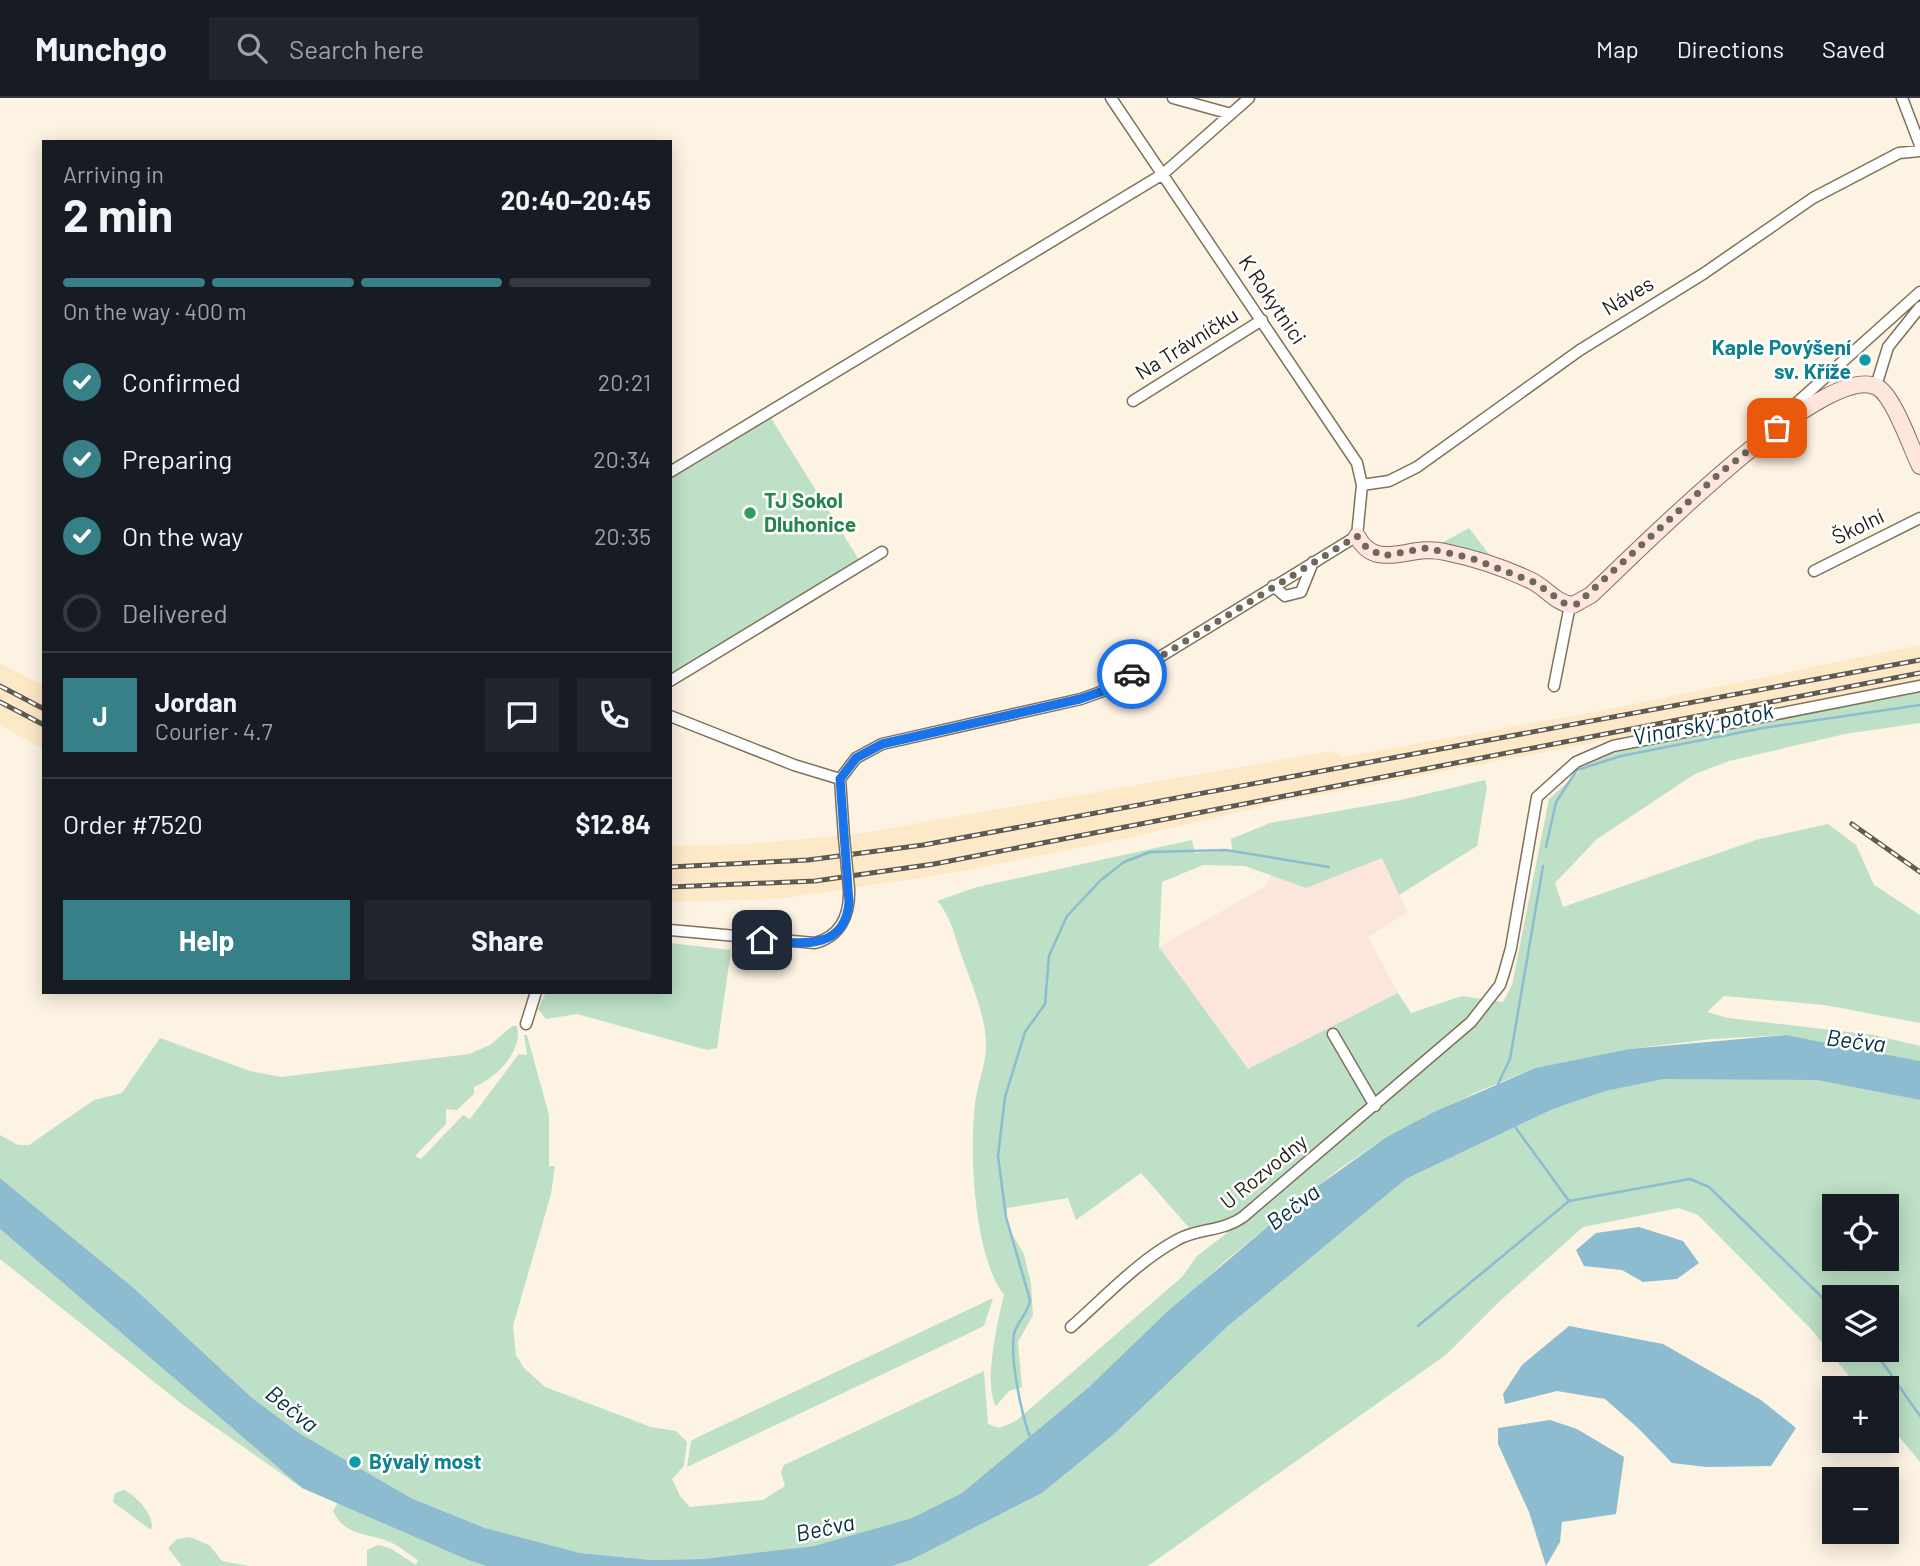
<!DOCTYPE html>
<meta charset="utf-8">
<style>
body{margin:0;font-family:Barlow,sans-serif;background:#20242c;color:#f1f3f6;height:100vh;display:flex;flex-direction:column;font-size:26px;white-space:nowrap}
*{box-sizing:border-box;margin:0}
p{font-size:23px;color:#9ea1a6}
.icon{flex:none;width:38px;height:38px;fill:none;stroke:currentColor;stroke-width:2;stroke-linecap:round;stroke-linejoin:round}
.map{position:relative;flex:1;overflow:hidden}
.panel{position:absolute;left:42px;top:42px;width:630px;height:854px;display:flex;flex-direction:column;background:#171b24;border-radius:0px;box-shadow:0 4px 18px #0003}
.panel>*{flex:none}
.controls{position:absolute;left:1822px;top:1096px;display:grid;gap:14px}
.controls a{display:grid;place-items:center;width:77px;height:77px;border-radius:0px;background:#171b24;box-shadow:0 4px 18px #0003;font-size:35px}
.pin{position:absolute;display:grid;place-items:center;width:60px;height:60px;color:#fff;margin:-30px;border-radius:14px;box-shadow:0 4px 10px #0006}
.courier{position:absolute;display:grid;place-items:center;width:70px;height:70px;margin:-35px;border:5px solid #1a73e8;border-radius:50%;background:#fff;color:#222;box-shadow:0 2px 9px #0007}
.head em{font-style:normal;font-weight:700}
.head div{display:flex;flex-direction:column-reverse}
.head{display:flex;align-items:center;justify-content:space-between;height:119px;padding:0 21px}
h1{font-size:46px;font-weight:700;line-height:52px}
.bar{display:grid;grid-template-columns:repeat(4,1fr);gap:10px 7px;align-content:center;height:84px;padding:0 21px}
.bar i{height:9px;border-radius:5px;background:#363941}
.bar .active{background:#388088}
.bar p{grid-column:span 4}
.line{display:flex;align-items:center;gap:18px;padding:0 21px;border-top:2px solid #363941}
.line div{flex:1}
.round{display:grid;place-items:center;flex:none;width:74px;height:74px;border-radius:0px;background:#20242c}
ol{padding:0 21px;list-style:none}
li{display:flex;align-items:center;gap:21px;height:77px}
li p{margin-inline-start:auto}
li .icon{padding:7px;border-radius:50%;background:#388088;color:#fff;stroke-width:4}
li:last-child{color:#9ea1a6}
li i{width:38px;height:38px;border:4px solid #363941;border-radius:50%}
.cta{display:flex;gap:14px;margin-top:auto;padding:14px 21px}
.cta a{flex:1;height:80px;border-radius:0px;background:#388088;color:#fff;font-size:28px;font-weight:700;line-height:80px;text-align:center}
.cta a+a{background:#20242c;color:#f1f3f6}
header{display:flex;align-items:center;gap:42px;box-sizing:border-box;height:98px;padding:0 35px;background:#171b24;border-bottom:2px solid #363941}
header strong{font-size:33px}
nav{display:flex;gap:38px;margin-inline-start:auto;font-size:24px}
.search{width:490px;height:63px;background:#20242c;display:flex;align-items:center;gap:18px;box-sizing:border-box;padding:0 24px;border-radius:0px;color:#9ea1a6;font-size:26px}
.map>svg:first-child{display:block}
.built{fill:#fde8c7}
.industrial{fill:#fce5da}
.green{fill:#bde0c6;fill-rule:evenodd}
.water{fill:#8dbbcf}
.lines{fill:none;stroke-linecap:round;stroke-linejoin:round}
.stream{stroke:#8dbbcf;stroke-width:2.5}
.street-casing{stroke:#80715a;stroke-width:13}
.secondary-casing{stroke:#80715a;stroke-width:18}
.street{stroke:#fff;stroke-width:10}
.secondary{stroke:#fee5dd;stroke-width:16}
.rail-casing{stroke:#60594e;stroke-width:5}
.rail{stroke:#fff;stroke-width:2.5;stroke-dasharray:8;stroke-linecap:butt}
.street-bridge-casing{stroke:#80715a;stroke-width:13;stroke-linecap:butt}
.street-bridge{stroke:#fff;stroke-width:10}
.done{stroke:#6f675c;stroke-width:7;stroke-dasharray:0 12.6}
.route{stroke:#1a73e8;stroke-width:9}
.culture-dot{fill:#0f9aa8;stroke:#fff;stroke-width:2.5}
.leisure-dot{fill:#2e9e5b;stroke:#fff;stroke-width:2.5}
.labels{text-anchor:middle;stroke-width:5;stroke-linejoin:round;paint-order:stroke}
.street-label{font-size:21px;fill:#221c13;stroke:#fff}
.culture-label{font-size:21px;font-weight:bold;fill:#0d838f;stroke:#fff;text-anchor:end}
.leisure-label{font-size:21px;font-weight:bold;fill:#27864d;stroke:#fff;text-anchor:start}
.water-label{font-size:23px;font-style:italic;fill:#032e3d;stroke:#fff}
</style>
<header>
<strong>Munchgo</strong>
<div class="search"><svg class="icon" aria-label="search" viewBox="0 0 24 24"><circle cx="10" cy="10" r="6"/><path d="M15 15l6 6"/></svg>Search here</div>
<nav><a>Map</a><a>Directions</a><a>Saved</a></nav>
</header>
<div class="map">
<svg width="1920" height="1468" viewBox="0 0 1920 1468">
<rect width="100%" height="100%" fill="#fdf3e3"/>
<path class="built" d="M1920 547V583L1286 703 1142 737 952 775 779 801 670 804V748L747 746 850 737 1332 653 1342 659 1594 614Z
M0 565 44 588V652L0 627Z"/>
<path class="industrial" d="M1382 760 1408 814 1368 839 1398 895 1248 971 1159 849 1264 789 1271 777 1306 790Z"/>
<path class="green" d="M771 320 861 465 670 580V381Z
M1469 430 1492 460 1438 447Z
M1920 594V625L1845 636 1729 663 1695 676 1597 741 1555 785 1563 809 1756 742 1828 726 1856 747 1874 787 1920 817V925L1825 907 1724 898 1707 914 1728 920 1874 937 1920 948V963L1786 937 1712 941 1629 951 1535 970 1479 993 1385 1040 1339 1071 1224 1164 1089 1289 962 1395 912 1420 814 1448 703 1461 651 1462 580 1455 485 1430 411 1400 299 1335 251 1299 136 1192 0 1080V1037L18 1047H29L94 1002 122 995 160 940 250 973 281 979 469 956 490 947 512 928H517C523 954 496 980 474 989V996L457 1012 446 1011V1026L415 1058 421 1061 463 1017 470 1021 519 956 527 957 524 937H527L549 1017V1068H555L551 1096 513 1228 516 1257 524 1270 545 1289 651 1329 676 1333 687 1344 684 1368 672 1381 680 1398 690 1409 763 1402 785 1388 781 1374 784 1367 984 1273 988 1326 999 1330 1016 1323 1182 1179 1197 1158 1227 1135 1216 1128 1191 1132 1141 1075 1076 1122 1068 1100 1007 1110V1128L1024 1156 1031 1186 1033 1217 1018 1244 1022 1289 1009 1293 996 1308C983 1287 998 1221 1004 1197 974 1158 969 1055 975 1006 977 986 986 968 986 948 986 917 971 885 961 856 955 839 950 816 937 803L977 789 1192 742 1195 755 1232 752 1231 741 1270 725 1401 702 1485 682 1487 689 1477 748 1399 797 1382 760 1306 790 1245 768 1203 767 1162 784 1159 849 1248 971 1398 895 1411 915 1462 898 1503 904 1512 887 1549 701 1594 660 1647 646Z
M670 845 731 852 717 950 707 952 577 916 546 921 538 911 546 894H670Z
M1737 980 1816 982 1920 1002V1364L1887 1324 1886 1290H1859L1810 1230 1698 1117 1679 1110 1583 1129 1500 1203 1447 1256 1148 1468H892L911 1462 1042 1395 1113 1337 1228 1228 1406 1081 1553 1011 1606 993 1664 981ZM1834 1108H1886V1160H1834ZM1834 1199H1886V1251H1834Z
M0 1131 302 1390 182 1306 0 1161Z
M993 1200 984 1228 687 1369 691 1343 696 1340Z
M124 1392C137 1398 156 1419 151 1432L113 1404 115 1395Z
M338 1405 468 1462 486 1468H367V1452L378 1447 390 1450 416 1467 418 1462C409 1457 400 1448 390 1444 367 1434 345 1439 333 1413Z
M190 1439 209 1447 222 1463 249 1468H182L168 1450 177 1441Z"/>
<path class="water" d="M1786 937 1920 963V1002L1816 982 1664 981 1606 993 1553 1011 1406 1081 1228 1228 1113 1337 1042 1395 911 1462 892 1468H486L468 1462 302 1390 0 1131V1080L136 1192 251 1299 299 1335 411 1400 485 1430 580 1455 651 1462 703 1461 814 1448 912 1420 962 1395 1089 1289 1168 1213 1304 1098 1385 1040 1434 1014 1535 970 1629 951Z
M1639 1129 1683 1143 1699 1165 1677 1181 1643 1184 1622 1172 1584 1168 1576 1152 1596 1135Z
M1569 1228 1663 1246 1761 1302 1796 1330 1771 1368 1707 1369 1672 1365 1638 1330 1605 1301 1557 1293 1505 1306 1503 1296 1522 1267Z
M1550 1322 1577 1331 1624 1359 1616 1416 1562 1424 1560 1444 1546 1468 1529 1414 1498 1346V1330Z"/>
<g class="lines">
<path class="stream" d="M1546 749 1556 704 1577 672 1621 658 1763 630 1920 607
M1498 986 1510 961 1543 768
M1513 1026 1569 1103 1690 1081 1709 1089 1834 1211
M1418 1228 1569 1103
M1873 1251 1920 1318
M1030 1339C1021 1314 1010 1262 1014 1236 1017 1223 1029 1215 1030 1202L1006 1119 998 1058 1005 999 1025 934 1045 906 1049 858 1067 818 1101 782 1124 764 1150 754 1226 752 1329 769"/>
<defs>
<path id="street" d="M1173 0 1231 16
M1902 0 1920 47
M1876 288 1888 249 1920 209
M1133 303 1262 222
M1777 330 1781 319 1920 194
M670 374 1163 76 1249 0
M1362 387 1389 383 1417 369 1580 252 1703 176 1813 100 1899 55 1920 53
M1814 473 1920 420
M1273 488 1285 498 1301 494 1313 464
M670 583 882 454
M1554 588 1570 507
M670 618 794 667 840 681
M844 739 840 681 856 660 882 646 1081 601 1106 592 1357 438 1362 387 1357 365 1111 0
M670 832 815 845C841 838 850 816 849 791
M526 926 536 894
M1333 936 1375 1008
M1071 1229C1104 1200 1138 1163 1177 1142 1198 1130 1222 1134 1243 1119L1471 924 1500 887 1504 875 1511 850 1537 699 1576 664 1613 648 1920 588"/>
<path id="secondary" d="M1357 438C1376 475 1410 445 1445 454 1474 460 1505 470 1532 483 1546 490 1557 506 1573 507L1591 497C1631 460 1825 261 1877 289 1894 298 1911 350 1920 368"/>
</defs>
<use href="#street" class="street-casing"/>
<use href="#secondary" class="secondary-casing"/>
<use href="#street" class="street"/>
<use href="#secondary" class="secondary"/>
<defs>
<path id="rail" d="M0 588 44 611
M0 604 44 627
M1852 726 1920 774
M670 769 808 762 923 747 1920 562
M670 789 815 783 934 766 1920 575"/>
</defs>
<use href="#rail" class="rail-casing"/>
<use href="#rail" class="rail"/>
<defs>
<path id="street-bridge" d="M844 739 849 791"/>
</defs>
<use href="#street-bridge" class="street-bridge-casing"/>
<use href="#street-bridge" class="street-bridge"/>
</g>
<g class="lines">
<path class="done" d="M1132 576 1357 438 1367 450 1383 458 1426 450 1471 460 1536 485 1564 505 1577 506 1720 375 1777 330"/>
<path class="route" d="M762 842C797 845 845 855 849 804L840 681 856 660 882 646 1080 601 1106 592 1132 576"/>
</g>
<g class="culture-dot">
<circle cx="1865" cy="262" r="7"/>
<circle cx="355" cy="1364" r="7"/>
</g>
<circle class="leisure-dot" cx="750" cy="415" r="7"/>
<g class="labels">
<g class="street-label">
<text transform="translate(1628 198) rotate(-31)" y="7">Náves</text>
<text transform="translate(1272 202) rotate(56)" y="7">K Rokytnici</text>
<text transform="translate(1187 246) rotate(-32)" y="7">Na Trávníčku</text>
<text transform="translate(1858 429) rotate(-26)" y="7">Školní</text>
<text transform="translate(1264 1074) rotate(-39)" y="7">U Rozvodny</text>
</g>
<g class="culture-label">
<text x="1851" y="257">Kaple Povýšení<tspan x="1851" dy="24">sv. Kříže</tspan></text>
<text x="369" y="1371" text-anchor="start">Bývalý most</text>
</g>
<g class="leisure-label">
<text x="764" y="410">TJ Sokol<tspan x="764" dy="24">Dluhonice</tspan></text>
</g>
<g class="water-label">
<text transform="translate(1703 626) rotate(-11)" y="8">Vinarský potok</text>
<text transform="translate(1856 943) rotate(7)" y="8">Bečva</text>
<text transform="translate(1293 1109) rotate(-37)" y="8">Bečva</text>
<text transform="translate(292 1311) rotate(39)" y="8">Bečva</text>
<text transform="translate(825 1430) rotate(-12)" y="8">Bečva</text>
</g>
</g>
</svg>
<div class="controls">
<a><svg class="icon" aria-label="locate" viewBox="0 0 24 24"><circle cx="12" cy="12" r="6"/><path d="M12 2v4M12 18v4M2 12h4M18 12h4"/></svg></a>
<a><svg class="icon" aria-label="layers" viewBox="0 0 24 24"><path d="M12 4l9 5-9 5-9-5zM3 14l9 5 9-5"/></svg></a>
<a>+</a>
<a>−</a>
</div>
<div class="pin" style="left:1777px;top:330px;background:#ea580c"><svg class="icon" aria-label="bag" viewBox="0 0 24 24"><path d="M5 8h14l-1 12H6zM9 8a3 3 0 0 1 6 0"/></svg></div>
<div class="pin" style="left:762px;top:842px;background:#1f2937"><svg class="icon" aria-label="home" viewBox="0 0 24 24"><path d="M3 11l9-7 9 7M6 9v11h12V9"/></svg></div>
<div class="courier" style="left:1132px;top:576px"><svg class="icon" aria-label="car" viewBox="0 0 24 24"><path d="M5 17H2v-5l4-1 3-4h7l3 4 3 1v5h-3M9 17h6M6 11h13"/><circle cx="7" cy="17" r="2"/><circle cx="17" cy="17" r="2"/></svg></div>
<section class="panel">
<div class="head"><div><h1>2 min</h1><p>Arriving in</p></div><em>20:40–20:45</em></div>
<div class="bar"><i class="active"></i><i class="active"></i><i class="active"></i><i></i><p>On the way · 400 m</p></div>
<ol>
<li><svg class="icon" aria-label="check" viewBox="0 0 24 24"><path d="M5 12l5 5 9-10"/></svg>Confirmed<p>20:21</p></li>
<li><svg class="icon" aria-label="check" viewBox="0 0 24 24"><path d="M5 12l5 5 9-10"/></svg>Preparing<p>20:34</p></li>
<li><svg class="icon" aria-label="check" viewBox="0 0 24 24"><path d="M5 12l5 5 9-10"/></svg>On the way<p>20:35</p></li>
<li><i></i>Delivered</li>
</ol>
<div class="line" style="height:126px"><b class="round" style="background:#388088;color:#fff">J</b><div><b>Jordan</b><p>Courier · 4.7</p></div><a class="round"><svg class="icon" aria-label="chat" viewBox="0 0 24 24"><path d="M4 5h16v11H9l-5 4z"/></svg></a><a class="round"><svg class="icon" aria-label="phone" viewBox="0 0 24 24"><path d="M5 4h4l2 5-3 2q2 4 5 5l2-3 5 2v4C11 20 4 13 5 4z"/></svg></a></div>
<div class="line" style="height:91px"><div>Order #7520</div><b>$12.84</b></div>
<div class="cta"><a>Help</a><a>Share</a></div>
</section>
</div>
